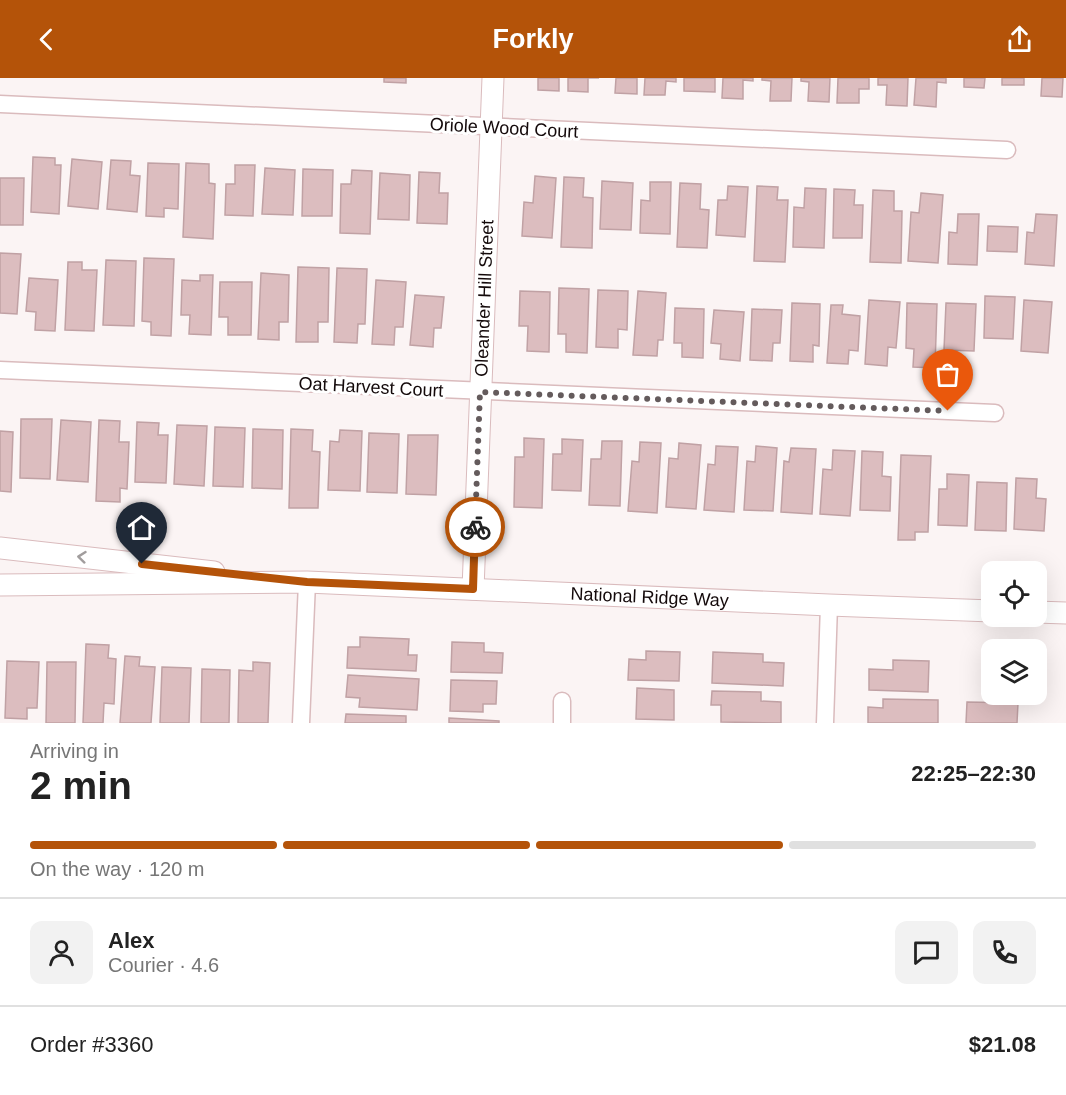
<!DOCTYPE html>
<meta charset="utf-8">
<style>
body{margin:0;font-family:Helvetica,sans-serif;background:#f2f2f2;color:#222;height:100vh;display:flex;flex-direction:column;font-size:22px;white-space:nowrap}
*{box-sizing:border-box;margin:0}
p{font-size:20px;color:#767676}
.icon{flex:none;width:33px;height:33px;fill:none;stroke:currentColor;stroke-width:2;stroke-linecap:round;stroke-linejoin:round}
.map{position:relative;height:645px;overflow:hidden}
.sheet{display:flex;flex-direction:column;background:#fff;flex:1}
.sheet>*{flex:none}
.buttons{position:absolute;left:981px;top:483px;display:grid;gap:12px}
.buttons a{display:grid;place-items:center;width:66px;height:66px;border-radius:12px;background:#fff;box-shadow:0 6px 24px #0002;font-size:30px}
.pin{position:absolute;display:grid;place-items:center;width:51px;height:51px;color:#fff;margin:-62px -26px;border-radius:50% 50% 50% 0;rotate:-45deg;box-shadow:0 0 6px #0007}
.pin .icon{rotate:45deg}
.courier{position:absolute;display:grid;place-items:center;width:60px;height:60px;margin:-30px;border:4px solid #b45309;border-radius:50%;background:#fff;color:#222;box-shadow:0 2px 8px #0007}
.head em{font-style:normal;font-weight:600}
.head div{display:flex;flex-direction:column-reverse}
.head{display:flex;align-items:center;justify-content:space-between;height:102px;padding:0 30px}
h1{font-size:39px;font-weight:600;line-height:45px}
.bar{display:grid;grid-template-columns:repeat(4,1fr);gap:9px 6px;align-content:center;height:72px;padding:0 30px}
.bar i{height:8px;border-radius:4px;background:#e0e0e0}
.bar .on{background:#b45309}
.bar p{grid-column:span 4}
.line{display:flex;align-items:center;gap:15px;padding:0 30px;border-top:2px solid #e0e0e0}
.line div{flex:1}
.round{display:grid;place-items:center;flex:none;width:63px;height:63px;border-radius:12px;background:#f2f2f2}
header{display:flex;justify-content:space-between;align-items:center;height:78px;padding:0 30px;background:#b45309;color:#fff;font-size:27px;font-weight:600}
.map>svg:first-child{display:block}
.building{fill:#dcbdbf;stroke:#c0a1a4;stroke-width:1.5}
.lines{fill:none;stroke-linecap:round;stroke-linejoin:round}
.minor-casing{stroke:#dabbbd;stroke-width:19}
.tertiary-casing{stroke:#dabbbd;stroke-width:23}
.minor{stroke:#fff;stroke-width:16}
.tertiary{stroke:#fff;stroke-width:21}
.oneway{stroke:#a19d9d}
.done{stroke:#645b5c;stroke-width:6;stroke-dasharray:0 10.8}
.route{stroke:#b45309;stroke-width:8}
.labels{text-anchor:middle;stroke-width:6;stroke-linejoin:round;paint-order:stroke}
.street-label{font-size:18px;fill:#13090a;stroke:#fff}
</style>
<header><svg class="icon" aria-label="back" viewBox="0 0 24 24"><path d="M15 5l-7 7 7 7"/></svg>Forkly<svg class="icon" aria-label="share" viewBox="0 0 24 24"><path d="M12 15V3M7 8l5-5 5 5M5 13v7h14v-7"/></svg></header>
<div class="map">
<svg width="1066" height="645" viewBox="0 0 1066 645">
<rect width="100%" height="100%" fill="#fbf4f4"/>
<path class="building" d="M384 0H406V5L384 4Z
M538 0H559V13L538 12Z
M568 0H599H588V14L568 13Z
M616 0H637V16L615 15Z
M645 0H676V4L666 3 665 17H644Z
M684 0H715V14L684 13Z
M723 0H753V3L743 2V21L722 20Z
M762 0H792L791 23H770L771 3 762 2Z
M801 0H830L829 24 808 23 809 4 801 3Z
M838 0H869V11H859V25H837Z
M878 0H908L907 28 886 27 887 7H878Z
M916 0H946V5L937 4 936 29 914 27Z
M964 0H985L984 10 964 9Z
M1002 0H1024V7H1002Z
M1042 0H1063L1062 19 1041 18Z
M33 79 55 80V87H61L59 136 31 134Z
M72 81 102 84 98 131 68 128Z
M111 82 131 83 130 97 140 98 137 134 107 131Z
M148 85 179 86 178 131 164 130V139L146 138Z
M186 85 209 86V105L215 106 213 161 183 159Z
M235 87H255L253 138 225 137 226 106H235Z
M265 90 295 92 293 137 262 136Z
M303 91 333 92 332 138H302Z
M352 92 372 93 370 156 340 155 341 106H351Z
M419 94 440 95 439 115H448L447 146 417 145Z
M380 95 410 97 409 142 378 141Z
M535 98 556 100 552 160 522 158 524 124 533 125Z
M564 99 584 100 583 119 593 120 592 170 561 169Z
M0 100H24L23 147H0Z
M602 103 633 105 631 152 600 151Z
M650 104H671L670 156 640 155 641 122 650 123Z
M680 105 701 106 700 131 709 132 707 170 677 169Z
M728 108 748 109 745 159 716 157 718 122H727Z
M757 108 778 109 777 122H788L785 184 754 183Z
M805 110 826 111 824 170 793 169 794 129 804 130Z
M834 111 855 112 854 127H863L862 160H833Z
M873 112 894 113V133H902L901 185 870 184Z
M921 115 943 117 938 185 908 183 911 134 919 135Z
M958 136H979L977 187 948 186 949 154 957 155Z
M1036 136 1057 137 1054 188 1025 186 1027 154 1034 155Z
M988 148 1018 149 1017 174 987 173Z
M0 175 21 176 17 236 0 235Z
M144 180 174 181 171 258 151 257V244L142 243Z
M106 182 136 183 134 248 103 247Z
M68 184H82V192H97L94 253 65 252Z
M298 189 329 190 328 244H318V264H296Z
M337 190 367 191 365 246H358L357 265 334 264Z
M261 195 289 197 288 244H279V262L258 261Z
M200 197H213L211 257 189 256 190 237H181L182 202 200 203Z
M29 200 58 202 55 253 35 252 36 234 26 233Z
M376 202 406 204 403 249H395L394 267 372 266Z
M220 204H252L251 257H228V239H219Z
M559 210 589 211 587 275 566 274V256H558Z
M598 212 628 213 627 252 618 251V270L596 269Z
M520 213 550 214 549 274 527 273 528 248H519Z
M638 213 666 215 663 262H658L657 278 633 277Z
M415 217 444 219 441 250H434L433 269 410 267Z
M985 218 1015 219 1013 261 984 260Z
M869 222 900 224 896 270 888 269 887 288 865 286Z
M1024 222 1052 224 1048 275 1021 273Z
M792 225 820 226 819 268 813 267V284L790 283Z
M907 225 937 226 935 290 913 289 914 271 906 270Z
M946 225 976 226 974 273 944 272Z
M831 227H843L842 236 860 238 858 273 849 272 848 286 827 285Z
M675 230 704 231 703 280 682 279V265H674Z
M752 231 782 232 780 265H773L772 283 750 282Z
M714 232 744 234 740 283 720 281 721 266 711 265Z
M21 341H52L50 401 20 400Z
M61 342 91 344 88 404 57 402Z
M99 342 120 343 119 364H129L127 411 120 410V424L96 423Z
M137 344 159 345 158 357H168L166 405 135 404Z
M177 347 207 348 204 408 174 406Z
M215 349 245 350 243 409 213 408Z
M253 351 283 352 282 411 252 410Z
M291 351 313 352 312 373 320 374 318 430H289Z
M340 352 362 353 360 413 328 412 330 363 339 364Z
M0 353 13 354 11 414 0 413Z
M369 355 399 356 397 415 367 414Z
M408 357H438L436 417 406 416Z
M524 360 544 361 542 430 514 429 515 379H524Z
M562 361 583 362 581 413 552 412 553 376H562Z
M602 363H622L620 428 589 427 591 381H601Z
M640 364 661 365 657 435 628 433 632 383 639 384Z
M679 365 701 367 696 431 666 429 669 380 678 381Z
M716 368 738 369 734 434 704 432 708 386 715 387Z
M756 368 777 370 773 433 744 432 747 383 755 384Z
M791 370 816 371 812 436 781 434 784 383 789 384Z
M833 372 855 373 850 438 820 436 823 391 832 392Z
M862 373 883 374 882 398 891 399 890 433 860 432Z
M901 377 931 378 928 454H915V462H898Z
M947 396 969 397 967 448 938 447 939 411H947Z
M1016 400 1037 401 1036 420 1046 421 1044 453 1014 451Z
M977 404 1007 405 1006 453 975 452Z
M360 559 409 561 408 577H417L416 593 347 590 348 569H360Z
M452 564 484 565V574L503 575 502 595 451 594Z
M86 566 109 567 108 580 116 581 114 626 104 625 103 645H83Z
M646 573 680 574 679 603 628 602 629 581 646 582Z
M713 574 763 576V584L784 585 783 608 712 605Z
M125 578 140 579 139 588 155 589 151 645H120Z
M893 582 929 583 928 614 869 612V591L893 592Z
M7 583 39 584 37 630H27V641L5 640Z
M47 584H76L75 645H46Z
M253 584 270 585 268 645H238L239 592 253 593Z
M987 585H992V616H1024V618L986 617Z
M162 589 191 590 189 645H160Z
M202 591 230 592 229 645H201Z
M348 597 419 601 417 632 359 629 360 620 346 619Z
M451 602 497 603 496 626H483V634L450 633Z
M637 610 674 612V642L636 641Z
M712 613 761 614V623L781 624V645L721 644V627H711Z
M883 621 938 622V645H868V629L883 630Z
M967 624 1018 625 1017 645H966Z
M346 636 406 638V645H345Z
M449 640 499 643V645H449Z"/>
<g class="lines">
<defs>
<path id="minor" d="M0 26 1007 72
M0 292 995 335
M301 645 307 504
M562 645V623
M825 645 829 527"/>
<g id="tertiary">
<path d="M0 470 214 494"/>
<path id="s1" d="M0 507 307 504 829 527 992 533"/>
<path id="s2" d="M473 511 493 0"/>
<path d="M1036 534 1066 535"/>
</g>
</defs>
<use href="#minor" class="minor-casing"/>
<use href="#tertiary" class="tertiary-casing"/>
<use href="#minor" class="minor"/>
<use href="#tertiary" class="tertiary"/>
</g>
<defs><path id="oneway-chevron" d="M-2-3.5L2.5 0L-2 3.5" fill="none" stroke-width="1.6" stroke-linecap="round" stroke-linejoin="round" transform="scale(1.5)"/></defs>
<use class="oneway" href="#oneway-chevron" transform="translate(82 479) rotate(-174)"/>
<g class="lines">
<path class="done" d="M475 449 480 314 948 333"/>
<path class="route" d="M142 486 307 504 473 511 475 449"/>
</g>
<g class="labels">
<g class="street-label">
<text transform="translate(504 50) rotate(3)" y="6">Oriole Wood Court</text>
<text dy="6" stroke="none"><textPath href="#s2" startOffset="291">Oleander Hill Street</textPath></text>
<text transform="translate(371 309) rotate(3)" y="6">Oat Harvest Court</text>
<text dy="6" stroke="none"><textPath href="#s1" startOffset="650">National Ridge Way</textPath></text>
</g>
</g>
</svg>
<div class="buttons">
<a><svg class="icon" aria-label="locate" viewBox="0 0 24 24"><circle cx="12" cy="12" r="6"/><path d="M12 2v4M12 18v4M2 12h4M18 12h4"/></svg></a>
<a><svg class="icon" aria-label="layers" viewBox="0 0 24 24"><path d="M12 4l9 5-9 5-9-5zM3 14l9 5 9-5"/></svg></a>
</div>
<div class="pin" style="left:948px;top:333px;background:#ea580c"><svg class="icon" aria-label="bag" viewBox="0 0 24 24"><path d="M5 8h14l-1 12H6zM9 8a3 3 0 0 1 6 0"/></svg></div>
<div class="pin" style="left:142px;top:486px;background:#1f2937"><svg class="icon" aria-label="home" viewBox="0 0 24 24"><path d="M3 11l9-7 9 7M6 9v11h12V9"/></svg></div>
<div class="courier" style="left:475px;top:449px"><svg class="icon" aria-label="bike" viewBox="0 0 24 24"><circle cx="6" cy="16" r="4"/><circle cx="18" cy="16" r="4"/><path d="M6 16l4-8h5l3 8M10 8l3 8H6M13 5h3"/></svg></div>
</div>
<section class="sheet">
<div class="head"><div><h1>2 min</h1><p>Arriving in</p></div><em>22:25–22:30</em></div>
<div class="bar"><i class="on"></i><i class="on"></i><i class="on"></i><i></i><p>On the way · 120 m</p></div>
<div class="line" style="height:108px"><a class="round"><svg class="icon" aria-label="person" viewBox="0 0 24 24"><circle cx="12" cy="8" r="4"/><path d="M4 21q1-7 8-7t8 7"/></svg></a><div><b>Alex</b><p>Courier · 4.6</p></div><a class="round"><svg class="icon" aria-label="chat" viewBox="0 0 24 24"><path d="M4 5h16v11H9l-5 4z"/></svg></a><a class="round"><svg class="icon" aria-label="phone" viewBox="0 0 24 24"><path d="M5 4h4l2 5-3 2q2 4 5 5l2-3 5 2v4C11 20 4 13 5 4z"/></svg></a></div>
<div class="line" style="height:78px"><div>Order #3360</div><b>$21.08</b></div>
</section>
